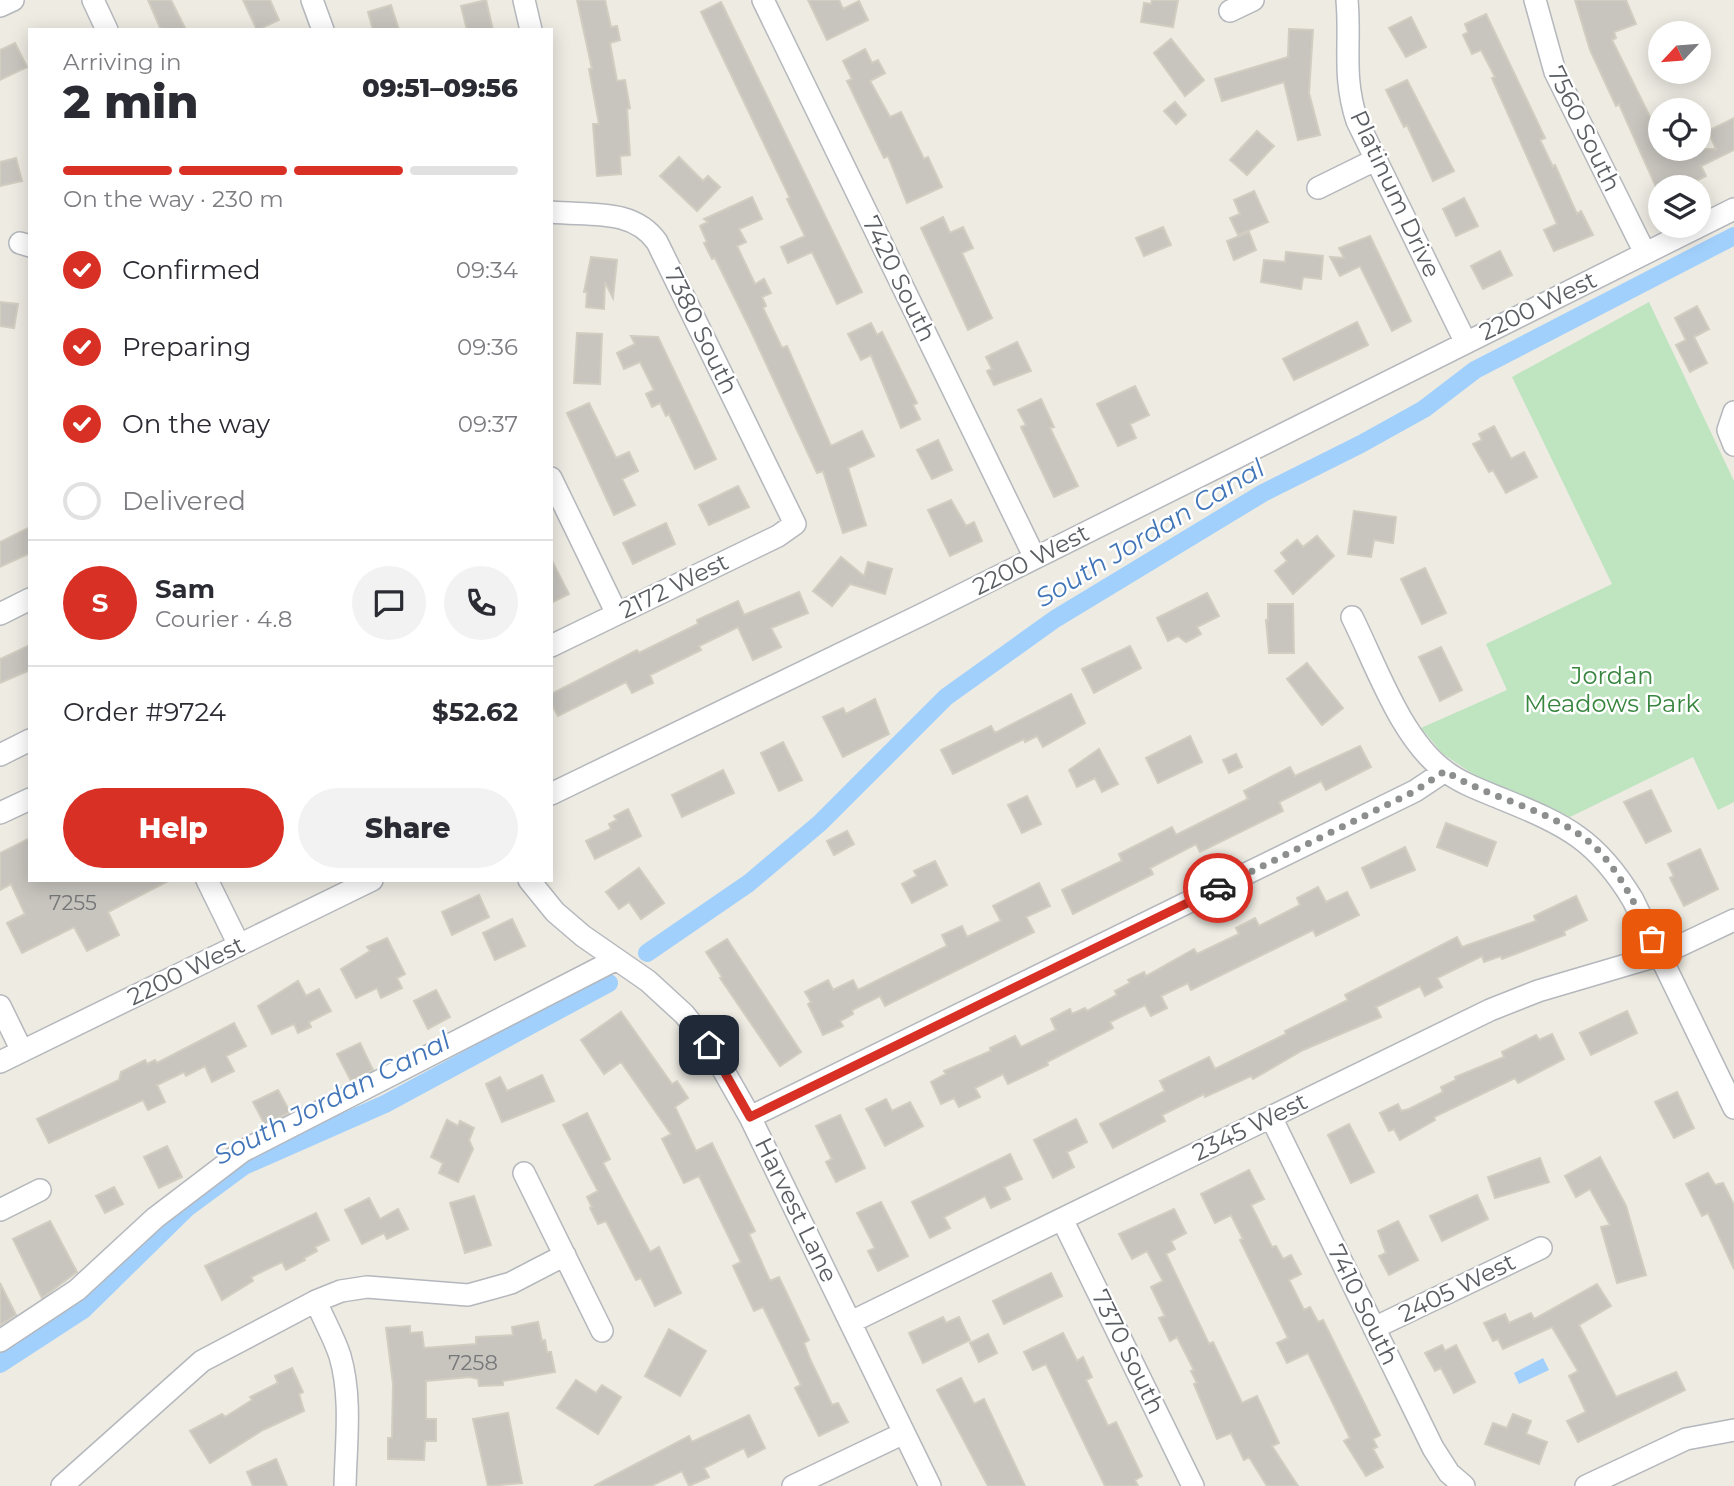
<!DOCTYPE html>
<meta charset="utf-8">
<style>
body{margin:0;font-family:Montserrat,sans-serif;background:#f2f2f3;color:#2b2b33;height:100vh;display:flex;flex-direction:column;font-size:26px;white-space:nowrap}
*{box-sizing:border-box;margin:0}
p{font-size:23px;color:#7c7c81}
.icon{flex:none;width:38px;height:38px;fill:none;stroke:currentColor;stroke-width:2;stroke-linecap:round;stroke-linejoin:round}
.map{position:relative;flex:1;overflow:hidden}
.side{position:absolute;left:28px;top:28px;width:525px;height:854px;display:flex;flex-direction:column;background:#fff;border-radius:0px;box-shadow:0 4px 18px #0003}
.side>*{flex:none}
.needle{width:46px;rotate:244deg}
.fabs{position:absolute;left:1648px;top:21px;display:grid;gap:14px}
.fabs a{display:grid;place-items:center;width:63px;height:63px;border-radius:50%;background:#fff;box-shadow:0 4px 18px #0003;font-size:35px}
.pin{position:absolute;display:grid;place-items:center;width:60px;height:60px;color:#fff;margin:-30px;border-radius:14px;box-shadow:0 4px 10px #0006}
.courier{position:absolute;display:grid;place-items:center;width:70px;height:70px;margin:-35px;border:5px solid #d93025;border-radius:50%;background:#fff;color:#222;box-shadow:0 2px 9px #0007}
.overview em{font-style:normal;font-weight:800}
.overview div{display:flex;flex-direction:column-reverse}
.overview{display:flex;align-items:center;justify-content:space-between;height:119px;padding:0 35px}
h1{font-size:46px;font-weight:800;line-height:52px}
.bar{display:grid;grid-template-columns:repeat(4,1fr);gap:10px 7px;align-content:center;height:84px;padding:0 35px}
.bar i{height:9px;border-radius:5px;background:#e1e1e2}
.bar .selected{background:#d93025}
.bar p{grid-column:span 4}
.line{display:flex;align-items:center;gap:18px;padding:0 35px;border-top:2px solid #e1e1e2}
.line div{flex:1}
.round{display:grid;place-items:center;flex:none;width:74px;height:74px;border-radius:37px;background:#f2f2f3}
ol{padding:0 35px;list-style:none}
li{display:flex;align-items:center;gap:21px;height:77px}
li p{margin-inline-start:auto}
li .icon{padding:7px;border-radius:50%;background:#d93025;color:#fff;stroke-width:4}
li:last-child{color:#7c7c81}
li i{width:38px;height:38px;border:4px solid #e1e1e2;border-radius:50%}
.button{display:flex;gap:14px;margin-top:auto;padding:14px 35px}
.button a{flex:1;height:80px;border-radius:42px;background:#d93025;color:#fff;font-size:28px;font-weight:800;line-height:80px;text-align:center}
.button a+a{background:#f2f2f3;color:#2b2b33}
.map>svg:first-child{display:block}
.green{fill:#bee4c0}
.water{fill:#a1d0fd}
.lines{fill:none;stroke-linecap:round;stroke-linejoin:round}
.canal{stroke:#a1d0fd;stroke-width:18}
.building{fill:#c8c5bf;stroke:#d1cdc0;stroke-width:2}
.minor-casing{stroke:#b4b7bc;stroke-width:24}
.minor{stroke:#fff;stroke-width:21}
.done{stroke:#8d8f8f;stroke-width:7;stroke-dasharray:0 12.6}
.route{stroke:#d93025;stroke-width:9}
.labels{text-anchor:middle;stroke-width:5;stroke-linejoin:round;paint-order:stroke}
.number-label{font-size:21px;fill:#767779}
.street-label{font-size:24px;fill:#5a5d62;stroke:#fff}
.park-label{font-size:24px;fill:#37853e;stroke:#fff}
.water-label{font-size:26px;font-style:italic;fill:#4175b7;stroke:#fff}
</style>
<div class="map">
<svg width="1734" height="1486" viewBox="0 0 1734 1486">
<rect width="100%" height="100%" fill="#edebe2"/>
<path class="green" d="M1649 302 1734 481V802L1718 810 1693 757 1570 817 1476 776 1443 754 1421 728 1507 690 1486 644 1612 584 1512 377Z"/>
<path class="water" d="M1543 1358 1549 1370 1519 1384 1514 1373Z"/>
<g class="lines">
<path class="canal" d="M647 953 749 883 820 823 946 697 1055 619 1263 493 1361 444 1424 409 1475 370 1734 236
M0 1364 83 1310 187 1208 244 1166 385 1104 609 983"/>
</g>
<path class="building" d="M148 0H171L186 30H161Z
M243 0H270L279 20 257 30Z
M486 0 493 30H467L461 6Z
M577 0H605L611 27 617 26 620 40 610 43 617 81 625 80 630 108 627 109 630 155 620 156 621 174 597 176 593 124H599L589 69H592Z
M808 0H839L843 9 859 1 868 20 827 40Z
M1152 0H1178L1173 27 1141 22 1144 3 1151 4Z
M1575 0H1626L1636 24 1614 32 1616 38 1612 40 1661 139V149H1716L1708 131 1734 118V150L1701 166 1706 176 1684 187H1656L1619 104 1616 106 1590 50Z
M721 2 862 292 837 304 812 252 788 263 781 247 805 236 787 199 790 198 701 12Z
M391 5 399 30H373L368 12Z
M1486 14 1545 138 1540 140 1553 167 1555 165 1577 214 1581 211 1593 235 1554 251 1544 230 1557 224 1492 78 1495 77 1481 50 1472 54 1463 35 1468 32 1465 24Z
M1411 17 1426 47 1406 57 1389 28Z
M1289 29 1313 30 1309 93 1320 135 1298 140 1284 82 1222 101 1215 79 1288 57Z
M1171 39 1204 80 1185 96 1154 53Z
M15 43 27 67 0 80V50Z
M865 49 872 63 878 60 885 73 870 81 890 117 901 112 924 159 928 157 942 187 907 203 888 156 884 158 847 81 852 79 843 61Z
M1407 80 1454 171 1433 181 1407 125 1404 127 1386 90Z
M1175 102 1186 115 1176 124 1164 111Z
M1257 131 1274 146 1247 175 1230 160Z
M679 157 703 181 708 176 720 187 697 211 660 176Z
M16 158 22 181 0 186V162Z
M1254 191 1268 222 1238 235 1230 218 1240 214 1234 200Z
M752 197 762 219 739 229 746 242 737 246 755 284 764 279 771 293 762 297 766 306 763 308 782 348 787 346 831 446 862 431 874 456 848 468 866 525 843 533 823 471 817 473 750 329 715 258 712 259 704 243 707 242 700 226 708 222 704 219Z
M1464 198 1478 226 1456 236 1443 209Z
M943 217 950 233 963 227 973 248 962 253 992 318 968 330 921 228Z
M1163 227 1171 245 1144 256 1136 238Z
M1249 232 1256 250 1234 260 1227 241Z
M1370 236 1411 321 1392 331 1360 266 1340 276 1330 257 1344 258 1339 248Z
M1500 251 1512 275 1483 289 1471 266Z
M1286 252 1323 256 1321 279 1303 277 1301 289 1261 282 1264 260 1285 262Z
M591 257 617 260 613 298 605 282 604 309 586 307 587 292H584Z
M0 302 18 304 14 328 0 326Z
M1697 306 1709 329 1694 337 1707 363 1690 372 1676 345 1686 340 1675 318Z
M1357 322 1368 345 1294 380 1283 359Z
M871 323 877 335 882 332 917 403 913 405 920 419 901 428 871 355 861 360 848 334Z
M577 333 602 334 600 384 574 383Z
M631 336 658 337 716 459 695 469 669 414 666 416 660 403 652 407 646 394 654 390 640 362 624 369 617 353 635 344Z
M1017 342 1031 371 994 385 987 371 992 369 986 357Z
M1135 386 1149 415 1130 424 1136 438 1118 446 1097 404Z
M1041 399 1054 427 1050 428 1078 486 1054 497 1021 427 1026 425 1018 410Z
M589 403 616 458 629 452 638 471 622 479 635 505 614 515 567 413Z
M1494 426 1511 459 1524 452 1537 477 1506 493 1493 470 1489 472 1473 444 1482 440 1479 434Z
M938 440 952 470 932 479 917 450Z
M738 486 749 507 709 525 699 505Z
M951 500 966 526 974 522 982 541 950 556 928 510Z
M1354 511 1396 517 1393 543 1374 540 1371 557 1348 554Z
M666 523 675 544 633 564 623 543Z
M30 527V553L0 567V542Z
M1317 536 1334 556 1293 594 1275 571 1287 561 1281 553 1297 540 1303 547Z
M841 557 864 576 868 562 892 569 885 594 850 584 832 606 813 591Z
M551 559 569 594 551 603Z
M1425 568 1446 613 1422 624 1401 579Z
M799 592 808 613 771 628 781 647 753 660 738 627 699 646 701 650 650 675 653 683 632 693 626 682 558 716 551 703V694L637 650 639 653 698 624 697 620 738 601 744 615Z
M1207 593 1219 616 1197 627 1201 634 1186 642 1178 636 1168 641 1157 618Z
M1268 604H1293L1294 653H1269L1266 620H1268Z
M30 645V670L0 683V659Z
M1130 646 1141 668 1094 693 1082 669Z
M1441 647 1462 690 1440 701 1419 657Z
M1307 663 1343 708 1322 725 1287 679Z
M1071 694 1085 723 1043 747 1037 736 1025 742 1024 739 953 774 941 750 991 726 995 733Z
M875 699 889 734 843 757 823 717 843 708 846 714Z
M1190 736 1202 762 1158 783 1146 758Z
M783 742 802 780 779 791 761 753Z
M1360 746 1371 767 1326 790 1321 781 1279 802 1283 811 1200 852 1196 844 1150 868 1153 874 1073 914 1062 890 1122 861 1119 854 1172 827 1176 835 1248 799 1244 791 1290 767 1295 776Z
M1099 749 1118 784 1102 792 1095 778 1077 787 1069 770Z
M1236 754 1242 767 1229 773 1223 760Z
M723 770 734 793 682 817 672 795Z
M1651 790 1671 831 1646 843 1624 802Z
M1027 796 1041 824 1022 833 1008 805Z
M628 809 641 836 595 859 586 841 611 829 609 824 617 820 614 816Z
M1446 823 1496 842 1487 866 1437 847Z
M847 831 854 844 834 855 827 841Z
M30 838V880H170L108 912 119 935 87 951 74 927 22 953 7 923 25 914 11 884 0 890V853Z
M1405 847 1415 870 1371 888 1362 868Z
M1700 849 1718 889 1684 906 1670 878 1674 876 1668 864Z
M935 861 947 885 912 903 902 884 917 876 914 871Z
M639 868 664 903 641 919 629 902 619 909 606 892Z
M1039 883 1050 906 1026 917 1034 932 885 1006 880 996 852 1010 853 1014 840 1021 843 1026 823 1035 808 1004 811 1002 805 992 828 980 833 990 853 980 858 990 947 946 942 935 962 926 967 937 1001 921 993 906Z
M1318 887 1326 902 1347 892 1359 915 1316 936 1313 930 1191 990 1188 983 1161 996 1167 1008 1151 1016 1145 1005 1110 1022 1113 1028 1047 1062 1048 1065 1008 1084 1003 1074 975 1088 980 1097 959 1107 954 1098 941 1104 931 1082 946 1074 944 1071 991 1051 990 1048 1015 1036 1021 1047 1056 1030 1051 1019 1070 1009 1072 1014 1085 1008 1087 1011 1117 995 1115 991 1130 983 1128 980 1144 972 1146 976 1194 949 1197 954 1239 934 1236 928 1255 918 1259 926 1300 905 1297 898Z
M479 895 489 917 452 935 442 912Z
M1576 896 1587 920 1564 931 1565 935 1502 959 1501 956 1484 962 1482 956 1437 978 1442 987 1425 996 1420 986 1376 1007 1381 1017 1303 1050 1253 1079 1251 1076 1205 1097 1204 1094 1162 1115 1165 1121 1113 1148 1100 1124 1165 1091 1160 1081 1209 1057 1215 1069 1286 1034 1285 1031 1348 1000 1345 995 1457 937 1462 947 1536 921 1534 916Z
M512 919 525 946 495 960 483 933Z
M387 938 405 974 397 978 402 988 381 998 377 988 356 998 341 969 370 951 367 947Z
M727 939 801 1052 780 1066 720 978 722 977 706 952Z
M298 981 306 996 319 989 331 1011 309 1022 311 1027 298 1033 294 1024 272 1034 258 1006Z
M436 990 450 1017 428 1029 414 1001Z
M1627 1011 1637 1033 1591 1055 1580 1033Z
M621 1012 672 1084 677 1081 688 1098 675 1107 696 1151 712 1143 755 1231 749 1234 770 1281 779 1277 809 1340 804 1343 810 1359 832 1405 838 1403 848 1422 819 1436 795 1388 801 1385 763 1307 754 1311 733 1266 741 1262 699 1176 684 1183 662 1139 671 1134 621 1062 604 1074 581 1040Z
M234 1023 246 1046 226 1056 234 1071 212 1082 205 1066 186 1076 184 1072 157 1085 165 1102 148 1110 143 1100 49 1143 37 1119 119 1080 121 1072 145 1060 147 1064 155 1060 157 1063Z
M1552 1034 1564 1059 1518 1083 1515 1078 1434 1117 1435 1120 1400 1140 1394 1129 1389 1131 1380 1113 1398 1104 1401 1111 1409 1109 1443 1092 1441 1087 1456 1080 1455 1077 1504 1057 1502 1052 1536 1035 1539 1040Z
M360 1043 373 1070 351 1081 337 1054Z
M542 1075 554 1101 502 1122 486 1084 500 1077 507 1091Z
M278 1090 290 1112 265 1125 253 1102Z
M1677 1092 1694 1128 1674 1138 1655 1102Z
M886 1099 892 1111 910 1102 923 1126 885 1146 866 1109Z
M587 1113 610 1159 603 1163 650 1252 659 1247 681 1293 655 1306 641 1278 636 1280 606 1221 598 1224 590 1208 592 1207 587 1197 598 1191 563 1125Z
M840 1115 865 1168 836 1182 826 1162 832 1159 816 1126Z
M1076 1119 1087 1142 1067 1152 1074 1167 1053 1178 1034 1140Z
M447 1120 458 1126 460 1121 474 1128 469 1140 473 1149 458 1182 439 1173 443 1163 431 1157Z
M1349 1124 1374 1172 1351 1183 1328 1135Z
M167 1146 182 1177 159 1188 144 1157Z
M1010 1154 1022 1179 1004 1187 1010 1199 991 1208 985 1196 944 1217 950 1228 930 1238 912 1202Z
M1600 1157 1626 1206 1646 1275 1617 1283 1601 1227 1610 1225 1590 1189 1576 1197 1565 1176Z
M1540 1158 1549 1182 1495 1198 1488 1177Z
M1249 1170 1264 1199 1251 1205 1272 1247 1276 1246 1283 1259 1291 1255 1301 1274 1289 1280 1304 1310 1310 1307 1318 1322 1323 1320 1380 1435 1373 1439 1377 1447 1373 1449 1383 1467 1366 1476 1344 1441 1350 1438 1308 1353 1287 1363 1277 1343 1288 1338 1240 1240 1243 1239 1231 1215 1215 1223 1201 1194Z
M1708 1173 1715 1185 1723 1183 1734 1205V1269L1708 1213 1702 1216 1686 1184Z
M114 1187 123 1204 105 1213 96 1196Z
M1477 1195 1488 1219 1442 1241 1430 1216Z
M474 1196 491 1245 465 1253 450 1203Z
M369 1198 380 1219 398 1209 408 1229 387 1239 384 1233 362 1244 345 1210Z
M881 1202 908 1256 878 1271 868 1251 875 1248 857 1213Z
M1174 1209 1186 1233 1171 1241 1175 1249 1166 1254 1209 1344 1213 1342 1242 1403 1257 1396 1279 1443 1272 1446 1298 1486H1267L1249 1457 1244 1460 1231 1433 1217 1439 1194 1384 1197 1383 1191 1371 1194 1370 1177 1337 1170 1341 1159 1318 1165 1316 1151 1287 1163 1281 1147 1251 1132 1259 1119 1234Z
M316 1213 329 1240 315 1247 317 1251 304 1258 305 1260 286 1270 282 1262 251 1277 253 1281 222 1300 205 1266Z
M50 1221 77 1272 42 1298 13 1239Z
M1398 1221 1418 1260 1389 1275 1379 1256 1386 1253 1378 1231Z
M1051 1273 1062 1296 1004 1324 993 1301Z
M0 1283 16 1315 0 1325Z
M1597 1284 1611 1306 1579 1325 1616 1397 1676 1372 1685 1390 1578 1442 1567 1421 1586 1412 1569 1376 1578 1371 1552 1327 1503 1349 1498 1339 1493 1341 1484 1323 1505 1314 1509 1323 1531 1313 1534 1319Z
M943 1317 946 1323 959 1317 970 1340 923 1363 909 1333Z
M538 1322 542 1341 545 1340 547 1352H551L555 1372 503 1381V1385L479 1386 478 1379 470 1377 426 1381V1419H436V1441H425L424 1460 388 1459V1438H392L393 1384 386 1328 410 1326V1333L422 1332 424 1348 476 1344V1337L513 1335 512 1327Z
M669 1329 706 1351 680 1396 645 1376Z
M1063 1333 1077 1361 1083 1357 1092 1377 1086 1380 1108 1426 1116 1422 1142 1476 1135 1480 1138 1486H1105L1046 1364 1033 1370 1024 1352Z
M988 1334 997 1353 979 1362 970 1343Z
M1442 1345 1445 1351 1456 1345 1475 1382 1454 1393 1441 1368 1435 1371 1425 1353Z
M292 1368 303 1392 299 1394 304 1411 263 1430 210 1463 190 1431 222 1414 225 1417 252 1400 250 1397 278 1383 275 1376Z
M961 1378 974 1404 984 1399 1025 1486H988L937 1390Z
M576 1380 596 1393 602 1385 621 1397 598 1434 557 1408Z
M508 1413 522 1483 488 1486 473 1419Z
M1513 1414 1531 1421 1526 1434 1547 1442 1539 1464 1485 1444 1493 1423 1507 1428Z
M749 1415 765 1448 748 1457 744 1448 704 1468 709 1477 689 1486 682 1471 651 1486H594L689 1436 692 1442Z
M276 1459 287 1486H253L247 1472Z"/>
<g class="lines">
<defs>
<path id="minor" d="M93 0 107 30
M312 0 323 30
M524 0 531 30
M763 0 1035 558
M1347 0C1351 45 1342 75 1357 121L1465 341
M1535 0 1555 72 1645 253
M0 6 13 0
M1230 11 1253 0
M1318 188 1375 160
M551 212C590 216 633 208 657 242L795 524 778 536 551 646
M20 243 30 246
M1734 412 1728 430 1734 445
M551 478 617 614
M0 614 30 599
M1352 617C1376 665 1401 739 1445 771 1462 784 1483 791 1502 799 1566 825 1597 840 1633 900L1734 1108
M0 755 30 740
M551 794 923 614 1734 209
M0 813 30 799
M207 880 239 945
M529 880 555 912 583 936 648 981 684 1014 709 1045 750 1117 930 1486
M0 1006 22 1051
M0 1062 372 880
M750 1117 1415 791 1445 771
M1271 1117 1433 1448 1449 1473 1464 1486
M524 1173 602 1331
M0 1210 40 1190
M1062 1219 1193 1486
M316 1301C323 1319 334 1337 340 1356 352 1397 346 1443 345 1486
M851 1322 1490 1010 1538 991 1660 955 1734 920
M1374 1328 1541 1248
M0 1341 77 1290 155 1218 243 1151 615 960
M62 1486 202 1361 316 1301 341 1291 367 1287 468 1295 511 1283 565 1255
M793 1486 904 1433
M1586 1486 1686 1439 1734 1430"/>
</defs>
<use href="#minor" class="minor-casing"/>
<use href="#minor" class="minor"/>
</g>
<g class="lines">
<path class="done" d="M1218 888 1415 791 1445 771C1491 800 1554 809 1595 847 1621 873 1636 906 1652 939"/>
<path class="route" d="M709 1045 750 1117 1218 888"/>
</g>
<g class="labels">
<g class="number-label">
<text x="73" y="910">7255</text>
<text x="473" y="1370">7258</text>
</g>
<g class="street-label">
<text transform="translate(1584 129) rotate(64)" y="8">7560 South</text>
<text transform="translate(1395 194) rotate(65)" y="8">Platinum Drive</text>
<text transform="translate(899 279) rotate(64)" y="8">7420 South</text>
<text transform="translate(1538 306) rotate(-26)" y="8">2200 West</text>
<text transform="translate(701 331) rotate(64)" y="8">7380 South</text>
<text transform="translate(1031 560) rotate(-27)" y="8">2200 West</text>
<text transform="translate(674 586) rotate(-26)" y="8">2172 West</text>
<text transform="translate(186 971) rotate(-26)" y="8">2200 West</text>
<text transform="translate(1250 1127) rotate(-26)" y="8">2345 West</text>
<text transform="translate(796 1210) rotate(64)" y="8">Harvest Lane</text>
<text transform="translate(1457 1288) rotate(-26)" y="8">2405 West</text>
<text transform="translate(1363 1305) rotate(64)" y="8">7410 South</text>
<text transform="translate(1128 1352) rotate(64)" y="8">7370 South</text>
</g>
<g class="park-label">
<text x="1612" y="684">Jordan<tspan x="1612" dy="28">Meadows Park</tspan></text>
</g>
<g class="water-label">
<text transform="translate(1150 533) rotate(-31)" y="9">South Jordan Canal</text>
<text transform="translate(332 1098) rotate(-27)" y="9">South Jordan Canal</text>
</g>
</g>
</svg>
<div class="fabs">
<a><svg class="needle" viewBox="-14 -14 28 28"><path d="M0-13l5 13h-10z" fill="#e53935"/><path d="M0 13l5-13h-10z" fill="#7c7c81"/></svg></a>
<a><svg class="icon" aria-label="locate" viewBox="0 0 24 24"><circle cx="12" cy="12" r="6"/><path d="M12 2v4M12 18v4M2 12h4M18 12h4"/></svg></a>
<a><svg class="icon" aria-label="layers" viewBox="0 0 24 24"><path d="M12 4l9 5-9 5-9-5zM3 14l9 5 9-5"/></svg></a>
</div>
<div class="pin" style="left:1652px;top:939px;background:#ea580c"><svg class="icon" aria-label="bag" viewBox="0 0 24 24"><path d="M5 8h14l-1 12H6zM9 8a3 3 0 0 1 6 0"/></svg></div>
<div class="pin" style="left:709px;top:1045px;background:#1f2937"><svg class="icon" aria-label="home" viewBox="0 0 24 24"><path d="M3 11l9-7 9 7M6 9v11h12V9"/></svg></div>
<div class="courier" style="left:1218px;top:888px"><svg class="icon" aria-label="car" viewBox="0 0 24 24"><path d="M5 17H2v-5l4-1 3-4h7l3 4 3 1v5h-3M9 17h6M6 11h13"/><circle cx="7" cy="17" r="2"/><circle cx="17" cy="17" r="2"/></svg></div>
<section class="side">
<div class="overview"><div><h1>2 min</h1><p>Arriving in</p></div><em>09:51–09:56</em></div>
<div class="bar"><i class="selected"></i><i class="selected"></i><i class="selected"></i><i></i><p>On the way · 230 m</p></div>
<ol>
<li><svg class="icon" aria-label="check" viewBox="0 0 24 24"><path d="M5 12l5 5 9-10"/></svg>Confirmed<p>09:34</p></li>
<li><svg class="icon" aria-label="check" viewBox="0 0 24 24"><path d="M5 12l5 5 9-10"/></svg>Preparing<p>09:36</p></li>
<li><svg class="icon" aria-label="check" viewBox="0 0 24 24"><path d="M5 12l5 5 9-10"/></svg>On the way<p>09:37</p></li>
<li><i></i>Delivered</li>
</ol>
<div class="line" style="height:126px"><b class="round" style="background:#d93025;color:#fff">S</b><div><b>Sam</b><p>Courier · 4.8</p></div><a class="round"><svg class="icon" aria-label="chat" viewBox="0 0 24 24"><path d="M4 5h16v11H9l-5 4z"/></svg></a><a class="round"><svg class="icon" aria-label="phone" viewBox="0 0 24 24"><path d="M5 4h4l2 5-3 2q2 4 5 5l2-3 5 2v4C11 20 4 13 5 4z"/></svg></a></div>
<div class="line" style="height:91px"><div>Order #9724</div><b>$52.62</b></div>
<div class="button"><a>Help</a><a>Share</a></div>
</section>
</div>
